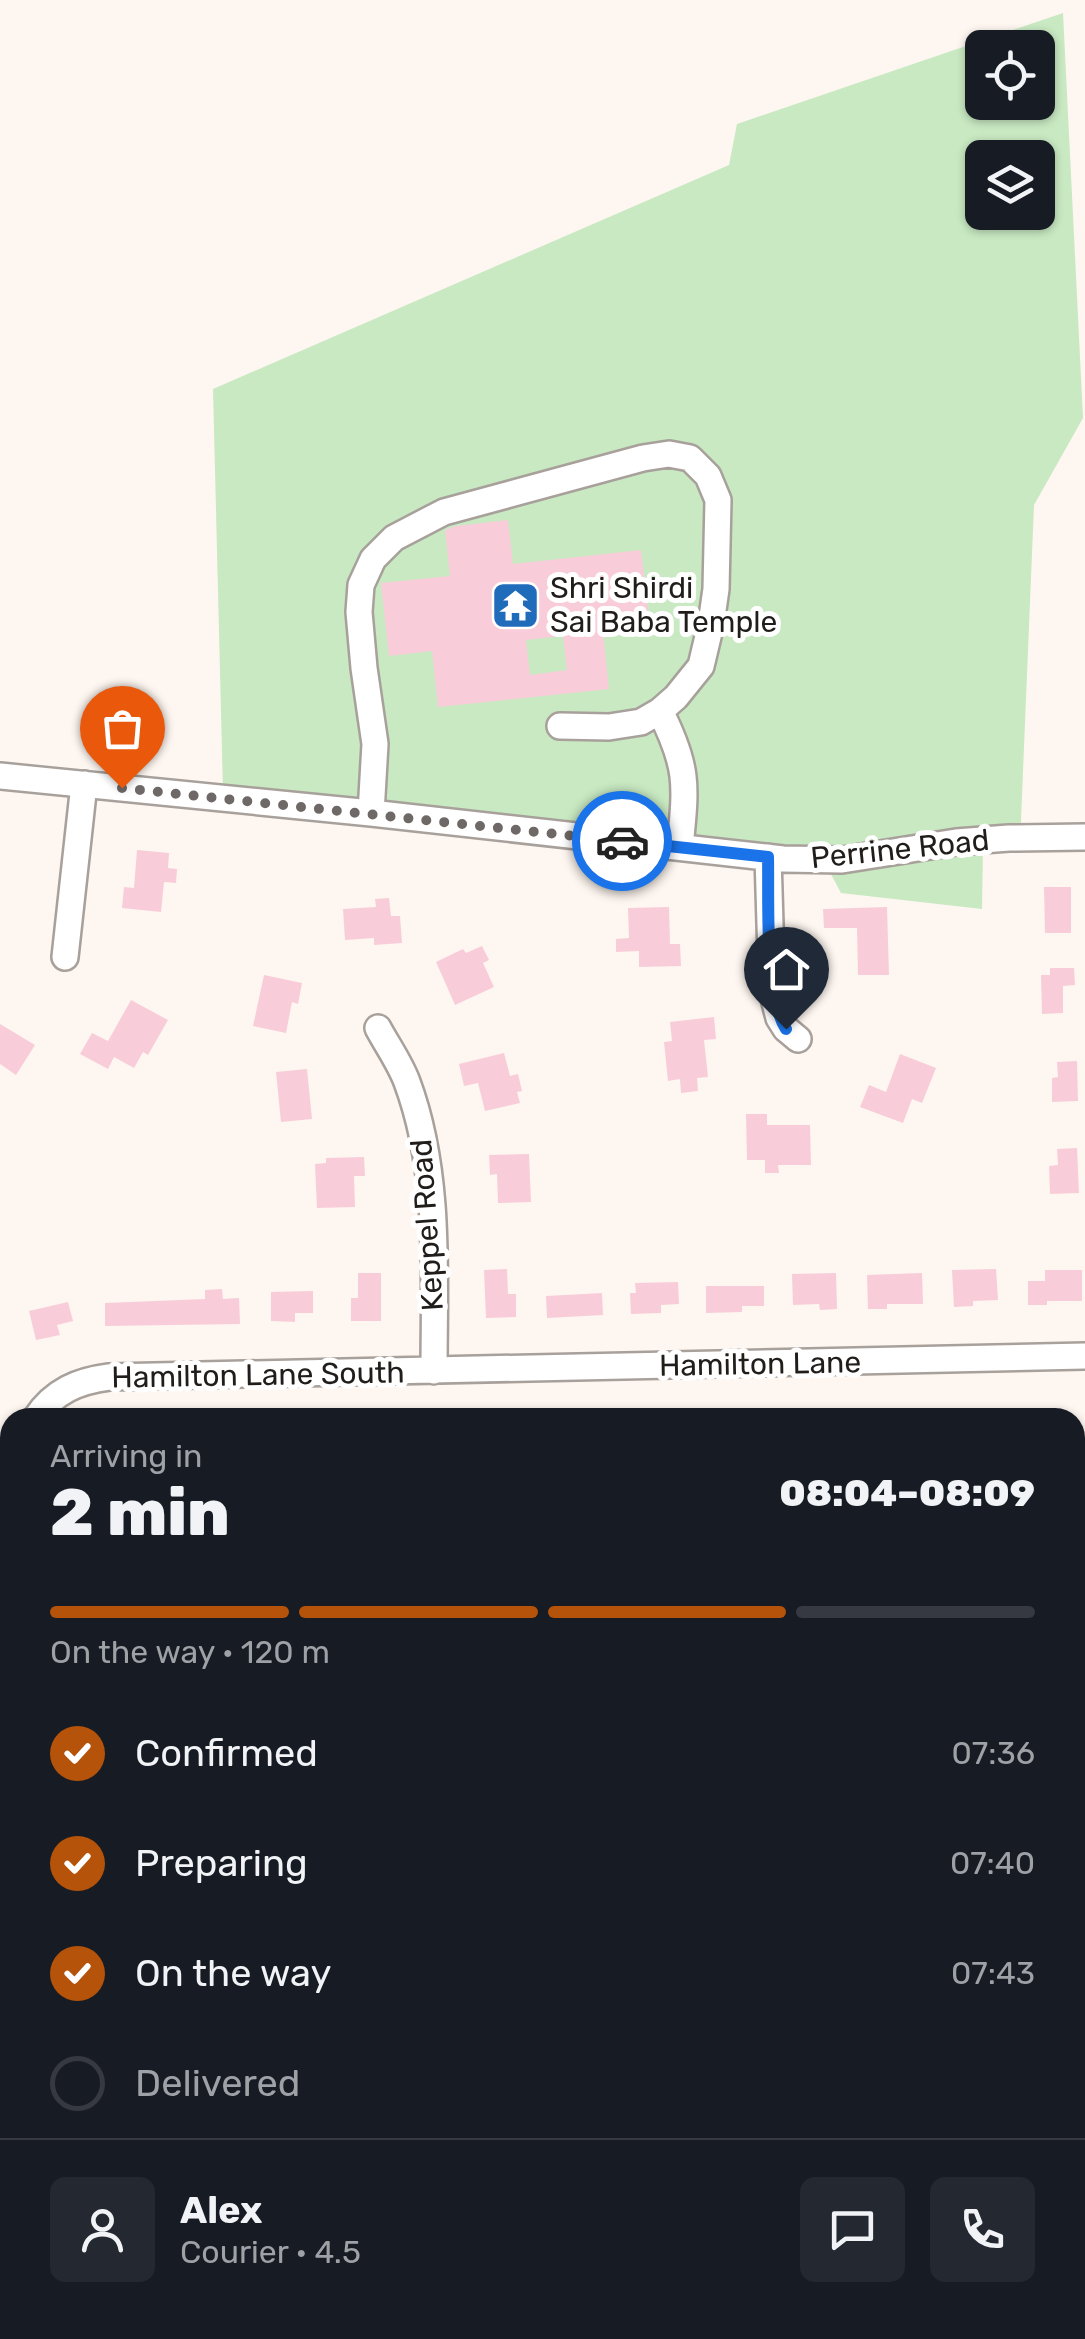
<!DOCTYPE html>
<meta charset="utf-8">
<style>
body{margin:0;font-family:Rubik,sans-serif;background:#242831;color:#f1f3f6;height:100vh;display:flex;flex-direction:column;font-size:38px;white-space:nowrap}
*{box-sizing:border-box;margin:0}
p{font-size:32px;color:#9ea1a6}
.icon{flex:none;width:55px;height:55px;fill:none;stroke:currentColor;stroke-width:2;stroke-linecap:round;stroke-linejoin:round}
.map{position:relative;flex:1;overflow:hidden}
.drawer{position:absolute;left:0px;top:1408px;width:1085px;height:932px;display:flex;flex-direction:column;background:#171b24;border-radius:30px 30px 0 0;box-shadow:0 2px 8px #0004}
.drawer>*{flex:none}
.fabs{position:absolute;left:965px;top:30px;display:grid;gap:20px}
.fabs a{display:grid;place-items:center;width:90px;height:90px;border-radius:15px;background:#171b24;box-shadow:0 2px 8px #0004;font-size:50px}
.pin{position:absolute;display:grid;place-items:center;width:85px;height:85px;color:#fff;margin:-102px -42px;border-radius:50% 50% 50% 0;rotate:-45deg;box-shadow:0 0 10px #0007}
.pin .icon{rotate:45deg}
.courier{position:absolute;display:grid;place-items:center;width:100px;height:100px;margin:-50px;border:8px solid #1a73e8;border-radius:50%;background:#fff;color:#222;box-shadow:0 2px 12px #0007}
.headline em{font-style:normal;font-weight:800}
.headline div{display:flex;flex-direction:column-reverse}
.headline{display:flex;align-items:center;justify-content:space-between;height:170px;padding:0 50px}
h1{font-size:65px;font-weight:800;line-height:75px}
.bar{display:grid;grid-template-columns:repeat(4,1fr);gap:15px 10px;align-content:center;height:120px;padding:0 50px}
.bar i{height:12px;border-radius:8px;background:#363941}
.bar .selected{background:#b45309}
.bar p{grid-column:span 4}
.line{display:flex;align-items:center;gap:25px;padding:0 50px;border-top:2px solid #363941}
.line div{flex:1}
.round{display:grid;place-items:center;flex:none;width:105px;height:105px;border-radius:15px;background:#242831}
ol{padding:0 50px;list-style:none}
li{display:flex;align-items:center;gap:30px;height:110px}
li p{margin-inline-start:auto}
li .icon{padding:10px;border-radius:50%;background:#b45309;color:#fff;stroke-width:4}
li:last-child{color:#9ea1a6}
li i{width:55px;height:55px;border:5px solid #363941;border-radius:50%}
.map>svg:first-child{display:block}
.green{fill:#c8e9c2;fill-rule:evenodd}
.building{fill:#f8cdd9;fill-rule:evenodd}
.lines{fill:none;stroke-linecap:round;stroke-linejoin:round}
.minor-casing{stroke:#a8a09b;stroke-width:30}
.path{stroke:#a49e9a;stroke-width:4;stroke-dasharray:8 8;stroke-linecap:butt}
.minor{stroke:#fff;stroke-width:25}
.done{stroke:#6e6966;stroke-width:10;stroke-dasharray:0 18}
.route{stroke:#1a73e8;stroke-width:12}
.labels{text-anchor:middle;stroke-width:10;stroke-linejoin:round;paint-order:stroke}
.poi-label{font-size:30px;fill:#201d1b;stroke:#fff;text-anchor:start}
.street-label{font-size:30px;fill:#201d1b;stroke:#fff}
</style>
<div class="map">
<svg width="1085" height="2339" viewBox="0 0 1085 2339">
<rect width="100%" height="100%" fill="#fef6f0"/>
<path class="green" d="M1063 13 1083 418 1034 505 1020 844 983 845 982 909 841 893 824 861 223 792 213 389 729 165 737 124ZM982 48H1038V102H982ZM982 158H1038V212H982Z
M1075 2231 1085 2240V2339H644V2330H1075Z"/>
<path class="building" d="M508 520 513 564 641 550 650 627 603 632 609 689 438 707 432 651 389 656 381 583 450 576 445 530 456 526ZM563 636 567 670 530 675 526 640Z
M137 850 169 853 168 868 177 869 176 883 164 882 161 912 122 908 124 887 134 888Z
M1044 887H1071V933H1045Z
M389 898 391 916H400L402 943 374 945V938L345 940 343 909 376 907 375 899Z
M669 907 670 944H680L681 966 639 967V951L616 952V939L629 938 628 908Z
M887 907 889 975H858L857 928H824L823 909Z
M482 946 489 960 483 963 494 987 455 1005 436 962 463 949 466 953Z
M1050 968H1074L1075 985 1063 986V1013L1042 1014 1041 975H1050Z
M264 975 302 983 298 1004 292 1002 286 1033 253 1026Z
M131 1000 168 1020 148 1055 143 1052 134 1068 114 1057 108 1069 80 1054 92 1033 108 1041Z
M714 1017 716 1039 704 1040 708 1077 697 1078 698 1091 681 1093 680 1079 668 1081 664 1042 672 1041 670 1022Z
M0 1024 35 1045 16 1075 0 1064Z
M504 1053 510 1076 518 1074 522 1091 517 1092 520 1103 485 1111 478 1083 464 1086 459 1064Z
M900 1054 936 1068 922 1103 912 1099 903 1123 860 1107 869 1085 886 1092Z
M1077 1061 1078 1101 1052 1102V1078L1058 1077 1057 1062Z
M307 1069 312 1119 281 1122 276 1072Z
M746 1114H767V1125H810L811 1165H778L779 1173H765V1160H747Z
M1077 1148 1079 1193 1050 1194 1049 1166 1058 1165 1057 1149Z
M529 1154 531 1202 498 1203 497 1174 490 1175 489 1155Z
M364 1157 365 1176H354L355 1207 317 1208 315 1164 326 1163V1158Z
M507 1269 508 1294H516V1317L486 1318 484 1270Z
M996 1269 998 1300 973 1301V1306L954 1307 952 1270Z
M1045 1270H1082V1301H1047V1305H1028V1281H1045Z
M358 1273H381V1321H351V1298H358Z
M836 1273 837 1309 820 1310 819 1304 793 1305 792 1274Z
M922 1273 923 1304H887V1309H868L867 1275Z
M678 1282 679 1304 661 1305V1313L631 1314 630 1293H636L635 1283Z
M706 1286H764V1306H742V1312L706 1313Z
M222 1289 223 1299 239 1298 240 1324 105 1326V1303L205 1299V1290Z
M313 1291V1313H295V1322L271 1321V1292Z
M602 1293 603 1315 547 1318 546 1296Z
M68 1302 73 1321 57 1325 60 1335 36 1340 29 1311Z"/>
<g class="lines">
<defs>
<path id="minor" d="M660 711C689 768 686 786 680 847
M0 776 371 813 783 859 842 860 956 842 1009 838 1085 837
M371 813 375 744 364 668 359 612 361 585 373 559 394 538 444 512 643 458 669 454 690 458 708 476 718 500 716 589 711 624 701 666 676 697 660 711 641 722 609 727 560 726
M768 857 772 991 779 1018 786 1029 798 1039
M65 957 84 784
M378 1028C387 1045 400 1063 407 1082 441 1173 434 1276 434 1371
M36 1418C54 1391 78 1381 109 1377L1085 1356
M1075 1619 1085 1617
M0 1948H10
M1075 2021 1085 2030
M470 2339 475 2330"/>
</defs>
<use href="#minor" class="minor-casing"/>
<path class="path" d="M668 2339 672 2330"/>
<use href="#minor" class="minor"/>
</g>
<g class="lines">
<path class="done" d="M122 788 622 841"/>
<path class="route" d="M622 841 768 857C769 900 764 995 786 1029"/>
</g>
<defs>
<symbol id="temple-square" viewBox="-11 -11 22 22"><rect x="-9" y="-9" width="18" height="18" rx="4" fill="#216bbb" stroke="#fff"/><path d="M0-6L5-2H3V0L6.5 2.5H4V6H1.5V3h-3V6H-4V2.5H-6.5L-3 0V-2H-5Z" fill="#fff"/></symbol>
</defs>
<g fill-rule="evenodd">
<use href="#temple-square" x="488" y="578" width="55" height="55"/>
</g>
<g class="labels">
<g class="poi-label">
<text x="550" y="598">Shri Shirdi<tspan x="550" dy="34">Sai Baba Temple</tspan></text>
</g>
<g class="street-label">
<text transform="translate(900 849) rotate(-6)" y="10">Perrine Road</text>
<text transform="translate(427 1225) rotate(-94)" y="10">Keppel Road</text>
<text transform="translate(760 1364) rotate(-1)" y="10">Hamilton Lane</text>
<text transform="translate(258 1375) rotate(-1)" y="10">Hamilton Lane South</text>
</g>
</g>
</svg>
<div class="fabs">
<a><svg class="icon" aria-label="locate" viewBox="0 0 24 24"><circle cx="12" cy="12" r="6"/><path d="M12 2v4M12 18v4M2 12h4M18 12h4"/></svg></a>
<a><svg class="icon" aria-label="layers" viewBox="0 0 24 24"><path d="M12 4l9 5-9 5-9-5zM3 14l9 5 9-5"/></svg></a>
</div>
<div class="pin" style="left:122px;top:788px;background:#ea580c"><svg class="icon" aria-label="bag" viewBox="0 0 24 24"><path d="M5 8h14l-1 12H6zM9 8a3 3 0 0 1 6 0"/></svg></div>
<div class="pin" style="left:786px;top:1029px;background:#1f2937"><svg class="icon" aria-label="home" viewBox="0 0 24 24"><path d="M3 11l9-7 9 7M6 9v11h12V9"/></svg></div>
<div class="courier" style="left:622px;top:841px"><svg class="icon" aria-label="car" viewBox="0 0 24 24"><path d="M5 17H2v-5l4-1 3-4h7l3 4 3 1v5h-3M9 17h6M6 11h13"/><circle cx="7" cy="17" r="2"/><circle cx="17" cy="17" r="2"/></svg></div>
<section class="drawer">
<div class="headline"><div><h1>2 min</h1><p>Arriving in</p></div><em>08:04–08:09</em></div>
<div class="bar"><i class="selected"></i><i class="selected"></i><i class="selected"></i><i></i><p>On the way · 120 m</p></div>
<ol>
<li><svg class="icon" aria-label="check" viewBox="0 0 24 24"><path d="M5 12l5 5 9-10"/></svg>Confirmed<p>07:36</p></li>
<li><svg class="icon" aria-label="check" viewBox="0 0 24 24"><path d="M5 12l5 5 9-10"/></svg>Preparing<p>07:40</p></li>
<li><svg class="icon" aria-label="check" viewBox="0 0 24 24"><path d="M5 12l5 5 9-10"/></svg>On the way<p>07:43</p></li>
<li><i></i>Delivered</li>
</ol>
<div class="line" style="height:180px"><a class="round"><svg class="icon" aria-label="person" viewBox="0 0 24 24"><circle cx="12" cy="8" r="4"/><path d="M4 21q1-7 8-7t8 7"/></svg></a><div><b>Alex</b><p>Courier · 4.5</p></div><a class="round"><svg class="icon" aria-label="chat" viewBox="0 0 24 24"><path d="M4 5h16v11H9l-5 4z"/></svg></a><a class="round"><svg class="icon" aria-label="phone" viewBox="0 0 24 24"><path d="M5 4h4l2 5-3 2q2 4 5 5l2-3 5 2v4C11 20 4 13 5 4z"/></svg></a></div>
</section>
</div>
